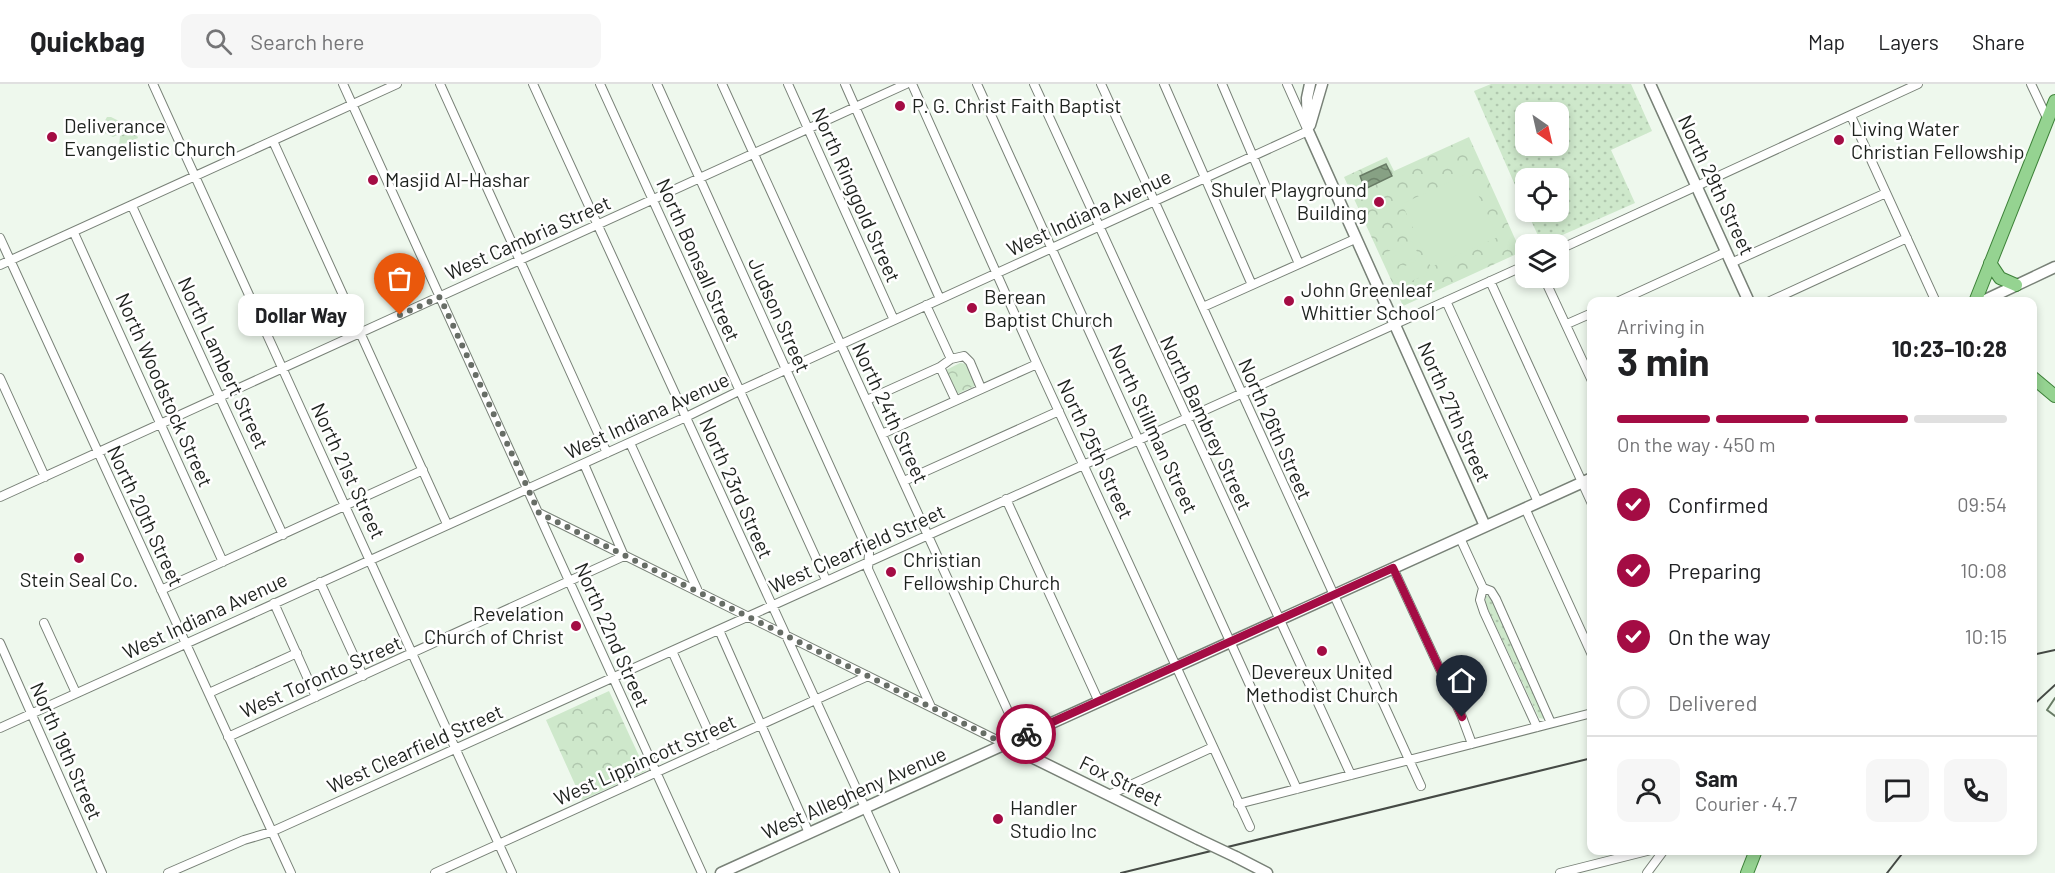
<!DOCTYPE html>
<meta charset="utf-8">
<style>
body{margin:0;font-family:Barlow,sans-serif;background:#f6f6f6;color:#202124;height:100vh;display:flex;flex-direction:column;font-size:22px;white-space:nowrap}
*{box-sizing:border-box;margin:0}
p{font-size:20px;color:#757577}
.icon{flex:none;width:33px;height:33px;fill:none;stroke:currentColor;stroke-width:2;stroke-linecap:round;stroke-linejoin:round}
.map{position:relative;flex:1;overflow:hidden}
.drawer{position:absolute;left:1587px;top:213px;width:450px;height:558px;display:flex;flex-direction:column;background:#fff;border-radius:12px;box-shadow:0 3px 9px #0003}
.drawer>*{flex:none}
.needle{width:39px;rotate:146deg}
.tools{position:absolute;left:1515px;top:18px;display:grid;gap:12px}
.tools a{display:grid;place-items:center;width:54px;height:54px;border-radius:12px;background:#fff;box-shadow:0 3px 9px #0003;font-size:30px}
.pin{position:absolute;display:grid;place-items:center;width:51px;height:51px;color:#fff;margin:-62px -26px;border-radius:50% 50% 50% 0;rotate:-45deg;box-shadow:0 0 6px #0007}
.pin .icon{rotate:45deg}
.courier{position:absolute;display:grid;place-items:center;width:60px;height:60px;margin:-30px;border:4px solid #a40c44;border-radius:50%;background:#fff;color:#222;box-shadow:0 2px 8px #0007}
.bubble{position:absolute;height:42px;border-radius:12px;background:#fff;box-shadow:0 3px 9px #0003;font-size:20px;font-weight:700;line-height:42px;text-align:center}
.head em{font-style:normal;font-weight:700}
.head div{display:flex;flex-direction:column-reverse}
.head{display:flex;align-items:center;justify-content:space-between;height:102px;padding:0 30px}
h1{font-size:39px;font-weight:700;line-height:45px}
.bar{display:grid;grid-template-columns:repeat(4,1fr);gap:9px 6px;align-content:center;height:72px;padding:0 30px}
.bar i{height:8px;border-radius:4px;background:#e0e0e0}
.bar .current{background:#a40c44}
.bar p{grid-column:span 4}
.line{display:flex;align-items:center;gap:15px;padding:0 30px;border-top:2px solid #e0e0e0}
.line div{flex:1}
.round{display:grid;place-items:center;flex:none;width:63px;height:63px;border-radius:12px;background:#f6f6f6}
ol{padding:0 30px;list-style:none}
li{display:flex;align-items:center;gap:18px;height:66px}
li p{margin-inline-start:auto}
li .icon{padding:6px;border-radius:50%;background:#a40c44;color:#fff;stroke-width:4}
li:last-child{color:#757577}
li i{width:33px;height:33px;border:3px solid #e0e0e0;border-radius:50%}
header{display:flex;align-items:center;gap:36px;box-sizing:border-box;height:84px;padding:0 30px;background:#fff;border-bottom:2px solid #e0e0e0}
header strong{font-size:28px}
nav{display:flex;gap:33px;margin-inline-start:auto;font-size:21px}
.search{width:420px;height:54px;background:#f6f6f6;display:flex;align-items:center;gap:15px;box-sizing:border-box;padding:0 21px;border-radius:12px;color:#757577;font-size:22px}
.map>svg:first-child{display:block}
.grass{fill:url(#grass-dots);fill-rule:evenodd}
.park{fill:url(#park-crowns)}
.pitch{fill:#cee8cb}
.water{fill:url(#water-waves);stroke:#687b65;stroke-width:1.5}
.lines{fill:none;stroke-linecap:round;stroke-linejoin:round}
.stream{stroke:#687b65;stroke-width:2}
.street-casing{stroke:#788177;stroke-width:10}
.secondary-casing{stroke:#788177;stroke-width:13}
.primary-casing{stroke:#3d8239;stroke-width:14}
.street{stroke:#fff;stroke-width:8}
.secondary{stroke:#fff;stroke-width:10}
.primary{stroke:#95d391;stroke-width:12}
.rail{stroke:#454a45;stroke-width:2}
.secondary-bridge-casing{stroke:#788177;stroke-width:13;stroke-linecap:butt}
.secondary-bridge{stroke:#fff;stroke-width:10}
.done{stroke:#676d66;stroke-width:6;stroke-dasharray:0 10.8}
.route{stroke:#a40c44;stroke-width:8}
.poi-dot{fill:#a40c44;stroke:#fff;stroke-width:2}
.labels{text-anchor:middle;stroke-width:5;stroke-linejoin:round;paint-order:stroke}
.poi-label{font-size:20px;fill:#1e221e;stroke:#fff;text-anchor:start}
.street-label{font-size:20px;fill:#1e221e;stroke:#fff}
</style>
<header>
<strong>Quickbag</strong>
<div class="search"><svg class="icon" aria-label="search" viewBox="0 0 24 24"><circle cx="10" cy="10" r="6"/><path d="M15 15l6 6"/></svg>Search here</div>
<nav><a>Map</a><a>Layers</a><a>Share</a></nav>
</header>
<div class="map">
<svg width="2055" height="789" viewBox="0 0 2055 789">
<defs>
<pattern id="grass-dots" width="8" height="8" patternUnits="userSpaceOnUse" patternTransform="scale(1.5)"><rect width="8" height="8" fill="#cee8cb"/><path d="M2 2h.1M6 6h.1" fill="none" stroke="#b0c7ae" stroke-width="1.8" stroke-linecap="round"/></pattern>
<pattern id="park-crowns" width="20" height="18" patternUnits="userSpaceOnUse" patternTransform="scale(1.5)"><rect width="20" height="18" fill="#cee8cb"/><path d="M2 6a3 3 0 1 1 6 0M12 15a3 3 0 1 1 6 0" fill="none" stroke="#b0c7ae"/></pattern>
<pattern id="water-waves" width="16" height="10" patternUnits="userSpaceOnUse" patternTransform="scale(1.5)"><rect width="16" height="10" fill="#87a184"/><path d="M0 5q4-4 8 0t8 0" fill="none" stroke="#6e836b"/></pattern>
</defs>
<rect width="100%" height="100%" fill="#eef8ed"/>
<path class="grass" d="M1491 0H1631L1652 47 1611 66 1635 119 1542 160 1527 128H1558V94H1526L1525 124 1474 7ZM1558 28V62H1526V28Z
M135 46 138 54 119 62 120 52Z
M1486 511 1492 515 1546 631 1545 635 1539 634 1485 519Z"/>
<path class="park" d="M107 33H111L133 44 113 53 96 45 99 38 103 40Z
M1469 53 1521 168 1403 222 1344 93 1387 73 1394 87Z
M960 279 967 280 977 301 957 310 946 286Z
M609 607 646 687 582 716 546 636Z"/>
<path class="pitch" d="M1468 89 1498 153 1431 183 1402 120Z
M1412 157 1419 172 1392 184 1385 169Z
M1420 175 1427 190 1401 202 1394 187Z
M1416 200a8 8 0 1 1 16 0a8 8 0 1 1-16 0Z
M1401 207a8 8 0 1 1 16 0a8 8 0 1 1-16 0Z
M637 670 644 685 582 713 576 698Z"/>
<path class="water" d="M1386 80 1392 92 1365 105 1360 92Z"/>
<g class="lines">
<path class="stream" d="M2055 614 2047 626 2055 632"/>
<defs>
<path id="street" d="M153 0 512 789
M343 0 702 789
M440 0 607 369
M533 0 895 789
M600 0 826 496
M657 0 869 469 868 485 931 623
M722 0 1028 671
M788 0 894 236
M845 0 940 215
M912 0 1037 280 1250 743
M977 0 1297 705
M1034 0 1351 691
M1101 0 1421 702
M1164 0 1252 201
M1222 0 1299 180
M2031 0 2048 36
M1851 32 1936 218
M273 57 447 440
M132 122 283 451
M74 149 223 478
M0 154 291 789
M1558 166 1918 0
M1731 179 1886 109
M0 181 397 0
M1544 194 1592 297
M1490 197 1592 420
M1446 217 1538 418
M1617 218 1726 168
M1768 218 1907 154
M926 221 951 275
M1203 223 1355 155
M1567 240 1592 229
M940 283 955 315
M0 294 45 393
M867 316 940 283 951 275 964 272 970 278 981 304
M882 350 1037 280
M630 359 697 505
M904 397 1059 327
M0 413 906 0
M1006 415 1099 618
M1525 424 1592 571
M539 429 1005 660
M1460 454 1483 504 1480 516 1484 528 1537 643
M1393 484 1462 633 1472 660
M320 498 363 592
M1483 504 1491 507 1496 515 1551 639
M161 506 423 386
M274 519 316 613
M44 539 76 609
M719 546 809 749
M0 559 102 789
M672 567 715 662
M209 609 297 569
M0 644 686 333 739 307 1308 47 1287 0
M228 653 624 472 584 380
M1111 710 1213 663
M1238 720 1592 629
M168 789 244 756 271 748 1526 181
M435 789 868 592
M1560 789 1651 766
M1647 789 1664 766"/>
<path id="secondary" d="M1310 0 1307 14 1308 47 1485 442
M1650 0 1749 218
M1310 41 1322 0
M1981 218 2055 183
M1005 660 1198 755
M1236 773 1267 789
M721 789 1592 394"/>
<path id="primary" d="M1990 179 2000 194 2016 201
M1975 218 2055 17
M2032 293 2055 312
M1747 789 1756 766"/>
</defs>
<use href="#street" class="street-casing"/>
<use href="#secondary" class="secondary-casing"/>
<use href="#primary" class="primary-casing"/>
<use href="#street" class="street"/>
<use href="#secondary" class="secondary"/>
<use href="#primary" class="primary"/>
<path class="rail" d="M2032 571 2055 566
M2032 622 2055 601
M1121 789 1592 674
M1887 789 1905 766"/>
<defs>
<path id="secondary-bridge" d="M1198 755 1236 773"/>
</defs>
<use href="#secondary-bridge" class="secondary-bridge-casing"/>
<use href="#secondary-bridge" class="secondary-bridge"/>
</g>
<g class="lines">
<path class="done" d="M400 231 440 213 539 429 1005 660 1026 650"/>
<path class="route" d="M1026 650 1393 484 1462 633"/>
</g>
<g class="poi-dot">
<circle cx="900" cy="22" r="6"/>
<circle cx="52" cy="53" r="6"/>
<circle cx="1839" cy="56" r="6"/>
<circle cx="373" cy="96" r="6"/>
<circle cx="1379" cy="118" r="6"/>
<circle cx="1289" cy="217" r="6"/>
<circle cx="972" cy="224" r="6"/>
<circle cx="79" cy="474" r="6"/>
<circle cx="891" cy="488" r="6"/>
<circle cx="576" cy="542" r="6"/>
<circle cx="1322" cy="567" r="6"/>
<circle cx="998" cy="735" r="6"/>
</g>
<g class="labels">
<g class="poi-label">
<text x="912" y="29">P. G. Christ Faith Baptist</text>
<text x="64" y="49">Deliverance<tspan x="64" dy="23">Evangelistic Church</tspan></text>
<text x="1851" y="52">Living Water<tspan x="1851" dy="23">Christian Fellowship</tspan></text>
<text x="385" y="103">Masjid Al-Hashar</text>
<text x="1367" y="113" text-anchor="end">Shuler Playground<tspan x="1367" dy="23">Building</tspan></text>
<text x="1301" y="213">John Greenleaf<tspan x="1301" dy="23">Whittier School</tspan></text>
<text x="984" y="220">Berean<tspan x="984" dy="23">Baptist Church</tspan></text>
<text x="903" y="483">Christian<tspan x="903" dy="23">Fellowship Church</tspan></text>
<text x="79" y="503" text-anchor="middle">Stein Seal Co.</text>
<text x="564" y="537" text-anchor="end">Revelation<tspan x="564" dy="23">Church of Christ</tspan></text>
<text x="1322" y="595" text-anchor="middle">Devereux United<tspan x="1322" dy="23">Methodist Church</tspan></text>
<text x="1010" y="731">Handler<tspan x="1010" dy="23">Studio Inc</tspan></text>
</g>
<g class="street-label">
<text transform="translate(1716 101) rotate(65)" y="7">North 29th Street</text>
<text transform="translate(856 111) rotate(66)" y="7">North Ringgold Street</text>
<text transform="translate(1089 129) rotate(-25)" y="7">West Indiana Avenue</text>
<text transform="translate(528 154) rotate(-24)" y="7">West Cambria Street</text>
<text transform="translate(698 176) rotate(66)" y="7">North Bonsall Street</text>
<text transform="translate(779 231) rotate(66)" y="7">Judson Street</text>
<text transform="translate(223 279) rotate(65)" y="7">North Lambert Street</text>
<text transform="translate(164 306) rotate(66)" y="7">North Woodstock Street</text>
<text transform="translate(1454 328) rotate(66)" y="7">North 27th Street</text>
<text transform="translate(890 329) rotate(65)" y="7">North 24th Street</text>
<text transform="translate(647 332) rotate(-25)" y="7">West Indiana Avenue</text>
<text transform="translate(1206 339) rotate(65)" y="7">North Bambrey Street</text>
<text transform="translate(1153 345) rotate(65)" y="7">North Stillman Street</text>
<text transform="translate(1275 345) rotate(66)" y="7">North 26th Street</text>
<text transform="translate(1095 365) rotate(65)" y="7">North 25th Street</text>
<text transform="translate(348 387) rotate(65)" y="7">North 21st Street</text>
<text transform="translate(736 404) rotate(66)" y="7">North 23rd Street</text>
<text transform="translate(145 432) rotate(65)" y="7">North 20th Street</text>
<text transform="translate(857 465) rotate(-24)" y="7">West Clearfield Street</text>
<text transform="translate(205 532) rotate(-25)" y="7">West Indiana Avenue</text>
<text transform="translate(612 551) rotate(66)" y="7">North 22nd Street</text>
<text transform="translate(321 593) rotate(-24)" y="7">West Toronto Street</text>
<text transform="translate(415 665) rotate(-24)" y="7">West Clearfield Street</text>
<text transform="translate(66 667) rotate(66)" y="7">North 19th Street</text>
<text transform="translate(645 676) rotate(-24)" y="7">West Lippincott Street</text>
<text transform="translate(1121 697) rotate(26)" y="7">Fox Street</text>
<text transform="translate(854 709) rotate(-24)" y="7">West Allegheny Avenue</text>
</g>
</g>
</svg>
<div class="tools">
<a><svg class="needle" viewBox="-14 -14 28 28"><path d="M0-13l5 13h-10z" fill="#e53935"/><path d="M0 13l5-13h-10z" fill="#757577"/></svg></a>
<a><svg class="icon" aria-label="locate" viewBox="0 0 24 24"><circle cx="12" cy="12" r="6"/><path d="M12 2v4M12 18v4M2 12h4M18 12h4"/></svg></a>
<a><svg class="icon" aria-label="layers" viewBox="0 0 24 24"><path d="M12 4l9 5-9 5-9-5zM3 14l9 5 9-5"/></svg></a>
</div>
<div class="pin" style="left:400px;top:231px;background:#ea580c"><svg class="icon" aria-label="bag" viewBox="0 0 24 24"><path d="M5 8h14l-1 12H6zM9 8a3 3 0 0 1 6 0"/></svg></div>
<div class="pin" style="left:1462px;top:633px;background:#1f2937"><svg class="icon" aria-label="home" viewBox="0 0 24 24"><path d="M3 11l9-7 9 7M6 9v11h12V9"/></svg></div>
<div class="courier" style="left:1026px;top:650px"><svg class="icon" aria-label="bike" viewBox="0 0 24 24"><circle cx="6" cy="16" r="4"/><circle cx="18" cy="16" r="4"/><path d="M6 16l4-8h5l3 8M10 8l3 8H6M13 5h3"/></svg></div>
<div class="bubble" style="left:238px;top:210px;width:126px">Dollar Way</div>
<section class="drawer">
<div class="head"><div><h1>3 min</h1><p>Arriving in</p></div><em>10:23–10:28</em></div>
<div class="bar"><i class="current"></i><i class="current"></i><i class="current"></i><i></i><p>On the way · 450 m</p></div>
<ol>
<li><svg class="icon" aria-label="check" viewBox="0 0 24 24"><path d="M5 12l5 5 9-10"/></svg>Confirmed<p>09:54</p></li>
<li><svg class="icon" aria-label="check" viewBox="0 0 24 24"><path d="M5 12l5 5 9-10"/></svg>Preparing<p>10:08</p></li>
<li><svg class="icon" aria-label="check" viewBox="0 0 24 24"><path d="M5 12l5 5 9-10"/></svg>On the way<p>10:15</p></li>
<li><i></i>Delivered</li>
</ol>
<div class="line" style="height:108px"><a class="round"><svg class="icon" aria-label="person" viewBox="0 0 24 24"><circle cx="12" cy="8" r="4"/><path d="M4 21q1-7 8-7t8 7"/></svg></a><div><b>Sam</b><p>Courier · 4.7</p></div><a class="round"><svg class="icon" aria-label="chat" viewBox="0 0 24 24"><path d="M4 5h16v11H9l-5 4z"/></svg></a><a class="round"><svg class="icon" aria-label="phone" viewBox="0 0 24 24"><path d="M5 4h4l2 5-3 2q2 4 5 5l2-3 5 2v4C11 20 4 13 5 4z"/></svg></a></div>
</section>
</div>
